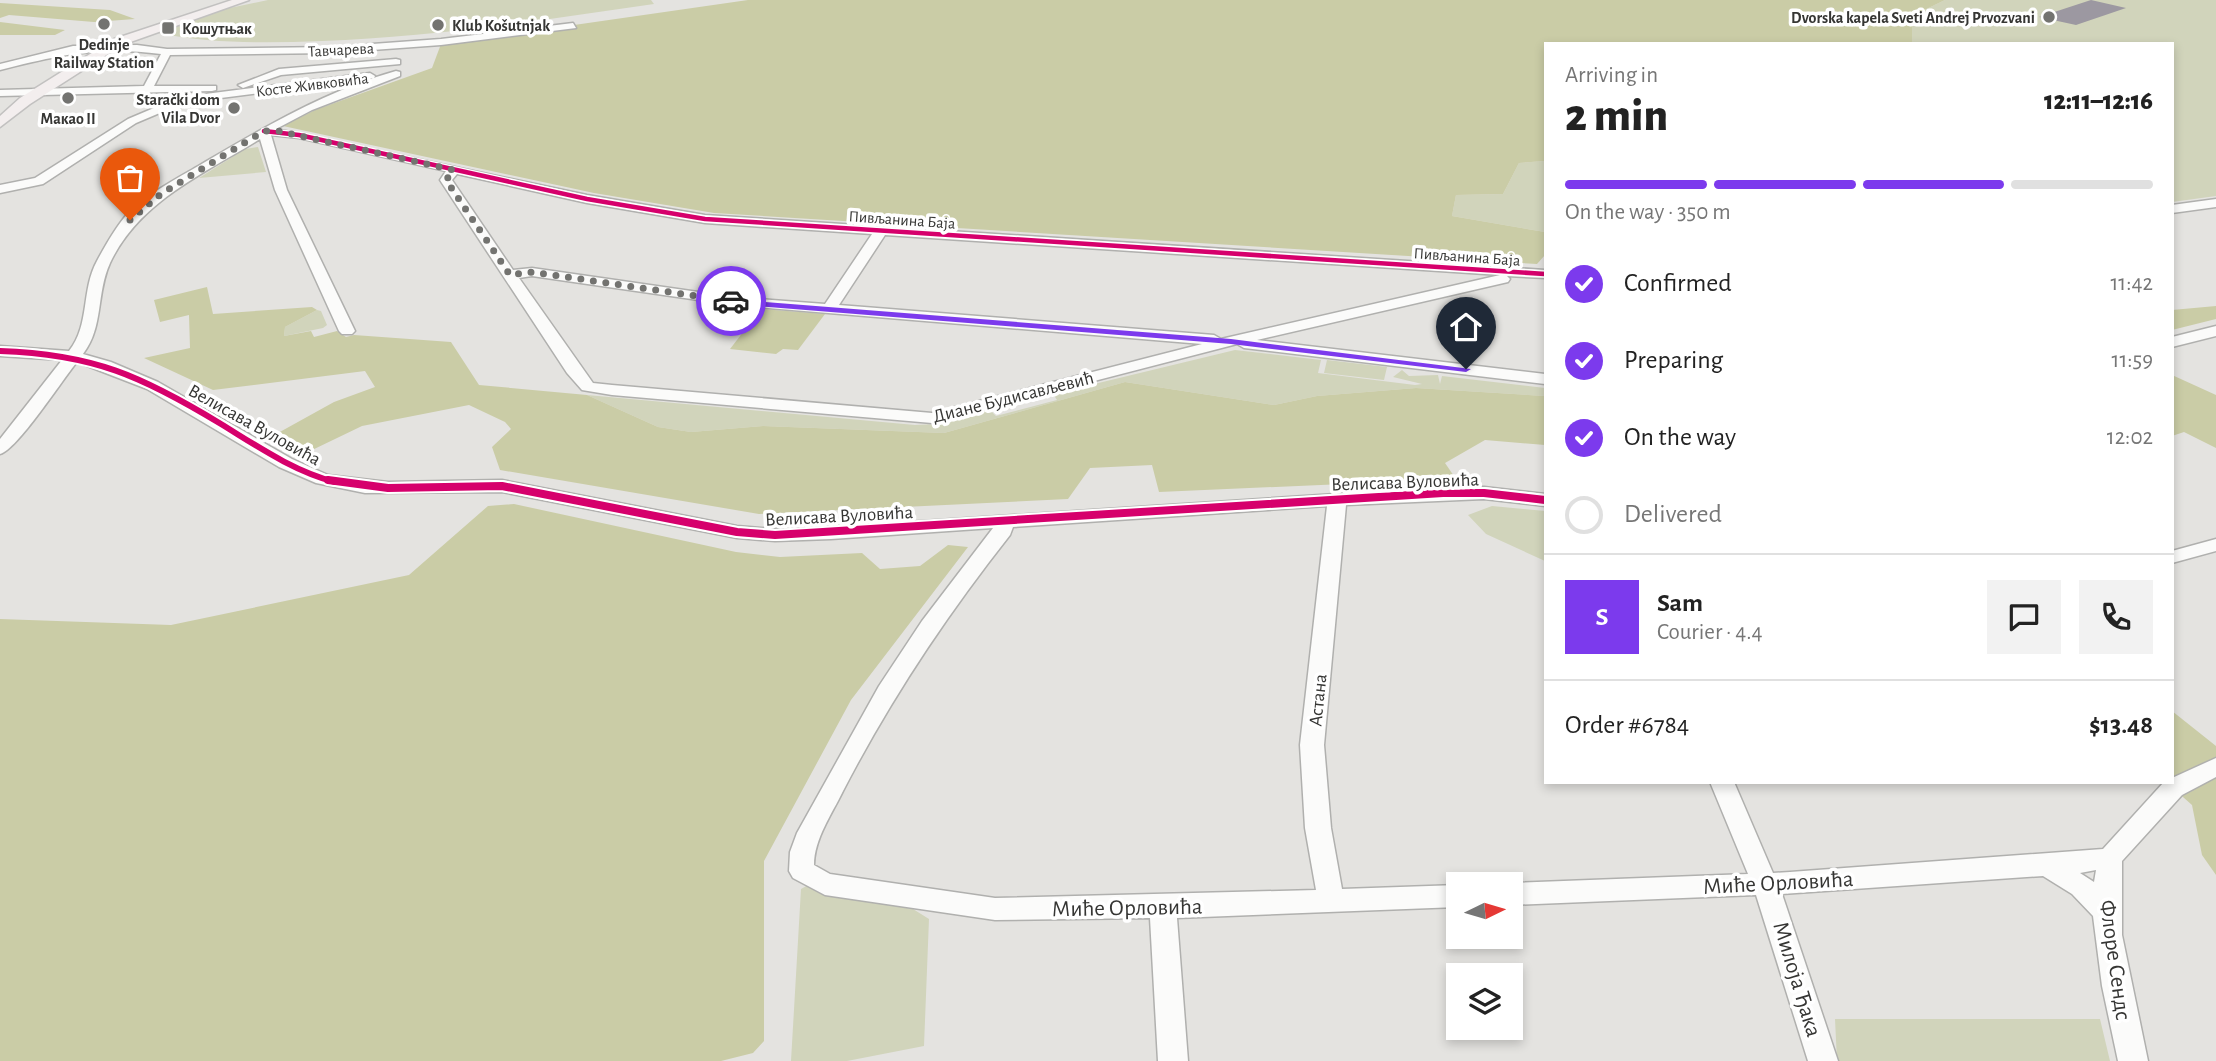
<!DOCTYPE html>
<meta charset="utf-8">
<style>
body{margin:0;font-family:"Alegreya Sans",sans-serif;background:#f2f2f2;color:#222;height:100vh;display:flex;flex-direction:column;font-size:26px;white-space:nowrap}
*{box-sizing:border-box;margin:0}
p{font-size:23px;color:#767676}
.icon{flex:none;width:38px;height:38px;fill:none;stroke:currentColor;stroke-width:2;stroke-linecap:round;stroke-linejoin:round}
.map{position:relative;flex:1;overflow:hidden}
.panel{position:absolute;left:1544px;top:42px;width:630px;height:742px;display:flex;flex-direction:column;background:#fff;border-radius:0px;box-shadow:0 4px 10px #0003}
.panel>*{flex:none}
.needle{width:46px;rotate:85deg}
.fabs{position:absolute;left:1446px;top:872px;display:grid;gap:14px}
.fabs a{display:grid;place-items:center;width:77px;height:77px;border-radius:0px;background:#fff;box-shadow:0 4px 10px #0003;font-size:35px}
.pin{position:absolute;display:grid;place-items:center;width:60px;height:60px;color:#fff;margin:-72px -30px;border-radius:50% 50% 50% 0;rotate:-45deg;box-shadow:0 0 7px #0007}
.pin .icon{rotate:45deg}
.courier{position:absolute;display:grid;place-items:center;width:70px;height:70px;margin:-35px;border:5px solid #7c3aed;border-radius:50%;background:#fff;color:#222;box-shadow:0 2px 9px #0007}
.headline em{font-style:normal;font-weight:800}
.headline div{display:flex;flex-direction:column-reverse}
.headline{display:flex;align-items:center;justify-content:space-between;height:119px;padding:0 21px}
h1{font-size:46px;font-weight:800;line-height:52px}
.bar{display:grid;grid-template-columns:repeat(4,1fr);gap:10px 7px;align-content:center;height:84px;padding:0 21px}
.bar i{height:9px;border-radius:5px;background:#e0e0e0}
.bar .active{background:#7c3aed}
.bar p{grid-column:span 4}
.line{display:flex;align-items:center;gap:18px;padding:0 21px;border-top:2px solid #e0e0e0}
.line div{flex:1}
.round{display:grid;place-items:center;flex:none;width:74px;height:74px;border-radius:0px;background:#f2f2f2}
ol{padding:0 21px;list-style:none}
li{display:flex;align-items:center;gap:21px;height:77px}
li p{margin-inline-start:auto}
li .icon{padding:7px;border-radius:50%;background:#7c3aed;color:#fff;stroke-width:4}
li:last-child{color:#767676}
li i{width:38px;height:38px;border:4px solid #e0e0e0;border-radius:50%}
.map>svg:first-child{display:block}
.green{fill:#d1d4bb}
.forest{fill:#cacca6}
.building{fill:#9c98a1}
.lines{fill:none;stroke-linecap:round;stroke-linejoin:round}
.minor-casing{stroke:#b0b0ae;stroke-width:3}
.major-casing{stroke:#c2c1c0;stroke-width:3}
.minor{fill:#fbfbfa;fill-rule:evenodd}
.major{fill:#f3eeee;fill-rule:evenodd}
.cycleway-far2-casing{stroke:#fff;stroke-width:7}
.cycleway-far1-casing{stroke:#fff;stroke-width:10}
.cycleway-casing{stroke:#fff;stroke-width:12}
.cycleway-far2{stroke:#d6006c;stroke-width:4.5}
.cycleway-far1{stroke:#d6006c;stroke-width:6}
.cycleway{stroke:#d6006c;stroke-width:8}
.route{fill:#7c3aed}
.done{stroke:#737370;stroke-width:7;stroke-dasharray:0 12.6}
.poi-dot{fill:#737370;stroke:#fff;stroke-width:2.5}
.labels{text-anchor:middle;stroke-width:7;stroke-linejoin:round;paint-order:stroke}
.far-poi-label{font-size:16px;font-weight:bold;fill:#363634;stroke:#fff;text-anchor:end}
.far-street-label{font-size:16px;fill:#363634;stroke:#fff}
.street-label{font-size:19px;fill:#363634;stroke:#fff}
.near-street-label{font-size:23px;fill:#363634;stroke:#fff}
</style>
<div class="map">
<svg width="2216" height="1061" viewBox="0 0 2216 1061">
<rect width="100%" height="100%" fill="#e4e3e0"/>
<path class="green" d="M268 0H651L654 4C544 20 433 37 322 41 267 43 212 44 158 33L225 9Z
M1945 0H2216V196L2172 202V44H1912V16Z
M258 147 266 172 199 178 245 149Z
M1545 161V232L1452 216 1456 195 1503 194 1519 163Z
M317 310 321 311 327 325 323 328 284 336 285 327Z
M1235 350 1321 360 1318 373 1415 385 1422 384 1393 377 1402 370 1409 376 1438 375 1440 384 1442 376 1545 388V396L1416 388 1317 396 1274 405 1125 382 944 433 763 426 691 432 658 427 587 395 915 425 937 424 990 410 996 416 1057 400 1053 394Z
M1327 360 1387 367 1384 380 1324 373Z
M1492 506 1545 511V561L1486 534 1468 515Z
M810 884 843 897 913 909 929 919 924 1046 847 1061H791L801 889Z
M1835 1019H2100L2110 1061H1837Z"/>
<path class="forest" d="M748 0H1945L1912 16V44H1545V161L1519 163 1503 194 1456 195 1452 216 1545 232V255L1537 264 714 213 594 193 283 126 315 110 432 68 441 44Z
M0 3 110 10 135 19 94 22 9 15 0 18Z
M0 22 65 30 55 35H0Z
M207 287 213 314 312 307 317 310 285 327 284 336 311 331 314 337 337 331 346 337 354 335 451 342 479 385 587 395 658 427 691 432 763 426 944 433 1125 382 1274 405 1317 396 1416 388 1545 396V445L1485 440 1445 463 1456 479 1159 492 1152 465 1090 468 1068 499 759 514 500 470 492 447 511 429 505 422 469 405 362 426 308 452 278 433 334 402 375 387 365 371 213 390 144 358 190 348 189 315 160 322 154 300Z
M2216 306V319L2172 330V310Z
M761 309 825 314 798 350 783 349 776 354 730 349Z
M2172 375 2216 395V448L2184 432 2172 436Z
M514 504 736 552 780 557 862 553 880 569 920 566 948 545 968 547 851 700 764 861V1041L753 1053 721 1061H0V619L171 625 409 575 488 506Z
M2172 711 2216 746V875L2202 855 2192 805 2166 782H2172Z"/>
<path class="building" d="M2091 0 2126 8 2076 25 2039 17Z"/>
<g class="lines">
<defs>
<path id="minor" d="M573 23 576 28 441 45 331 53 170 55 154 86H216V90L212 91 0 96V90L144 86 161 54C100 46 59 55 0 70V64L73 46 137 45 167 49 331 47 441 39Z
M396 59 400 60V64L281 75 243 88 238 85 279 69Z
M396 71 400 72V76L312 110 276 129 587 195 705 215 1545 270V278L1507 276 1510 279 1508 282 1257 340 1545 374V384L1244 348 1237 344 932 423 612 395 582 390 567 373 440 180 446 171 299 138 271 135 287 190 355 331 352 334H342L339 331 275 190 260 139C205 173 139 201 110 263 96 293 104 327 83 354L111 362 158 382 292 459 328 475 388 482 502 480 737 526 775 529 831 527 1443 487H1484L1545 494V506L1484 499 1346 505 1324 745 1331 828 1342 889 1458 885V907L1177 918 1188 1061H1158L1150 918 995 920 825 895 793 878 789 871 790 852 797 833 879 686 922 621 993 528 831 539 775 541 737 538 502 492 365 493 316 483 279 467 147 389 77 362C62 380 17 450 0 454V439L62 360 0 356V346L69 351C90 325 81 290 97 261 105 246 117 225 129 212 149 193 176 179 200 165 263 128 325 91 396 71ZM457 174 587 203 705 223 872 234 825 304 733 297 532 268 513 270 452 180ZM885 235 1500 275 1221 339 1214 335 839 305ZM532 276 733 305 1202 344 932 413 612 385 593 383 519 278ZM1327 506 1300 745 1305 828 1316 890 995 898 830 874 814 865C814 839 832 814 843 791 890 700 946 616 1010 535L1013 527Z
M370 73 375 76 374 78 213 99 162 112 136 123 43 184 0 193V185L35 178 128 119 154 108 213 93Z
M2216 199V207L2172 213V205Z
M2216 326V336L2172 347V337Z
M2216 539V551L2172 563V551Z
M2216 758V777L2182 795 2122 861V935L2148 1061H2118L2102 986 2093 916 2072 894 2043 876 1782 894 1838 1061H1808L1756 895 1510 905V883L1748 874 1710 782H1734L1773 873 1790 872 2103 849 2164 782H2172V778ZM2096 870 2094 882 2080 873Z"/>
<path id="major" d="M232 0H249L122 45 30 104 0 127V116L20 98 114 39Z"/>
</defs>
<use href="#minor" class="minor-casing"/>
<use href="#major" class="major-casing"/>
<use href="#minor" class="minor"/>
<use href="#major" class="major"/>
<defs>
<path id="cycleway-far2" d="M264 131 299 135 587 199 705 219 1545 274"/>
<path id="cycleway-far1" d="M0 351C93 354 142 376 221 424 257 446 293 471 335 482"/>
<path id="cycleway" d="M328 480 388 488 502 486 737 532 775 535 1443 493H1484L1545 500"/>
</defs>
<use href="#cycleway-far2" class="cycleway-far2-casing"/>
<use href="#cycleway-far1" class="cycleway-far1-casing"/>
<use href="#cycleway" class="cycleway-casing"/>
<use href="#cycleway-far2" class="cycleway-far2"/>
<use href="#cycleway-far1" class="cycleway-far1"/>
<use href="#cycleway" class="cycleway"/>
</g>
<path class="route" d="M728 299 1231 339 1471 369 1466 372 1231 344 731 304Z"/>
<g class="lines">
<path class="done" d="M130 220 161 194 244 143 264 131H278L454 170 446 180 510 275 532 272 731 301"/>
</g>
<g class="poi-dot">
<circle cx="2049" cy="17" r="7"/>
<circle cx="104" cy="24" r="7"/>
<circle cx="438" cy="25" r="7"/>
<rect x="161" y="21" width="14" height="14" rx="3.5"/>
<circle cx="68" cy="98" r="7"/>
<circle cx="234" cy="108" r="7"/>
</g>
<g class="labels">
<g class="far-poi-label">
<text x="2035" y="23">Dvorska kapela Sveti Andrej Prvozvani</text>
<text x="452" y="31" text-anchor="start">Klub Košutnjak</text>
<text x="182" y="34" text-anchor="start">Кошутњак</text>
<text x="104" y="50" text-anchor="middle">Dedinje<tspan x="104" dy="18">Railway Station</tspan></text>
<text x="220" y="105">Starački dom<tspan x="220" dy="18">Vila Dvor</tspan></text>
<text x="68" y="124" text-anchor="middle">Макао II</text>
</g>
<g class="far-street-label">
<text transform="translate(341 49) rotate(-3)" y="6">Тавчарева</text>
<text transform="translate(312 84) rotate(-7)" y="6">Косте Живковића</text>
<text transform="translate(902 219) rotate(4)" y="6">Пивљанина Баја</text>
<text transform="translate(1467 256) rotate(4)" y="6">Пивљанина Баја</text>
</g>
<g class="street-label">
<text transform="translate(1013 396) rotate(-14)" y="7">Диане Будисављевић</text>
<text transform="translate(255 424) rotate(29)" y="7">Велисава Вуловића</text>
<text transform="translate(1405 481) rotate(-2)" y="7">Велисава Вуловића</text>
<text transform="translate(839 515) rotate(-3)" y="7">Велисава Вуловића</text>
<text transform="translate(1317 700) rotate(-84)" y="7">Астана</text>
</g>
<g class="near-street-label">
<text transform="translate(1778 882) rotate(-3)" y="8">Миће Орловића</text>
<text transform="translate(1127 907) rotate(-1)" y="8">Миће Орловића</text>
<text transform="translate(2116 960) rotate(82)" y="8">Флоре Сендс</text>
<text transform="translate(1798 979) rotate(73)" y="8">Милоја Ђака</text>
</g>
</g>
</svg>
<div class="fabs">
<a><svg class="needle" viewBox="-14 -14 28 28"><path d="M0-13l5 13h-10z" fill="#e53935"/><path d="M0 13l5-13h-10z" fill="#767676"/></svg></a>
<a><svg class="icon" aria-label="layers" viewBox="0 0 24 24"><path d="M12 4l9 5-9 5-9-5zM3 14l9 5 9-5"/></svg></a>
</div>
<div class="pin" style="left:130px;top:220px;background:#ea580c"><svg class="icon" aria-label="bag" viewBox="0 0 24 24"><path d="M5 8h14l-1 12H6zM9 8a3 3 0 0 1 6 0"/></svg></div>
<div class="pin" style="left:1466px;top:369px;background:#1f2937"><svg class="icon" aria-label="home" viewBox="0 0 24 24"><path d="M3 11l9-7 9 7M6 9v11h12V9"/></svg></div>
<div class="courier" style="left:731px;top:301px"><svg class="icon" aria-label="car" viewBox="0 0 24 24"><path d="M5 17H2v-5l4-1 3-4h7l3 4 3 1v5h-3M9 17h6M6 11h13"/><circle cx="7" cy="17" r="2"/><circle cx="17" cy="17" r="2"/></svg></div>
<section class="panel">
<div class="headline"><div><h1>2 min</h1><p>Arriving in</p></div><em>12:11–12:16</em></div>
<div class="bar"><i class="active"></i><i class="active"></i><i class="active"></i><i></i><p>On the way · 350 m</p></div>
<ol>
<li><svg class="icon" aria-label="check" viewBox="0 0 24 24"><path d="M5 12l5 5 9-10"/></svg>Confirmed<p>11:42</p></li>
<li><svg class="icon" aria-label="check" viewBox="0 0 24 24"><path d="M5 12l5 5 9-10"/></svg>Preparing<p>11:59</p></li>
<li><svg class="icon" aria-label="check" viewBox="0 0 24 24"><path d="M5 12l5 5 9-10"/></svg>On the way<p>12:02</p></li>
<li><i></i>Delivered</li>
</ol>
<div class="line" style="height:126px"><b class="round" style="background:#7c3aed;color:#fff">S</b><div><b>Sam</b><p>Courier · 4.4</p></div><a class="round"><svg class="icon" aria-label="chat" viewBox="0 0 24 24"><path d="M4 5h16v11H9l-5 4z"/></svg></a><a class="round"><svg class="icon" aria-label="phone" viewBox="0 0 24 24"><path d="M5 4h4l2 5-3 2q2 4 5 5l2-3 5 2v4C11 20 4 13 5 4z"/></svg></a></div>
<div class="line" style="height:91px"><div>Order #6784</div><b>$13.48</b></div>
</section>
</div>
